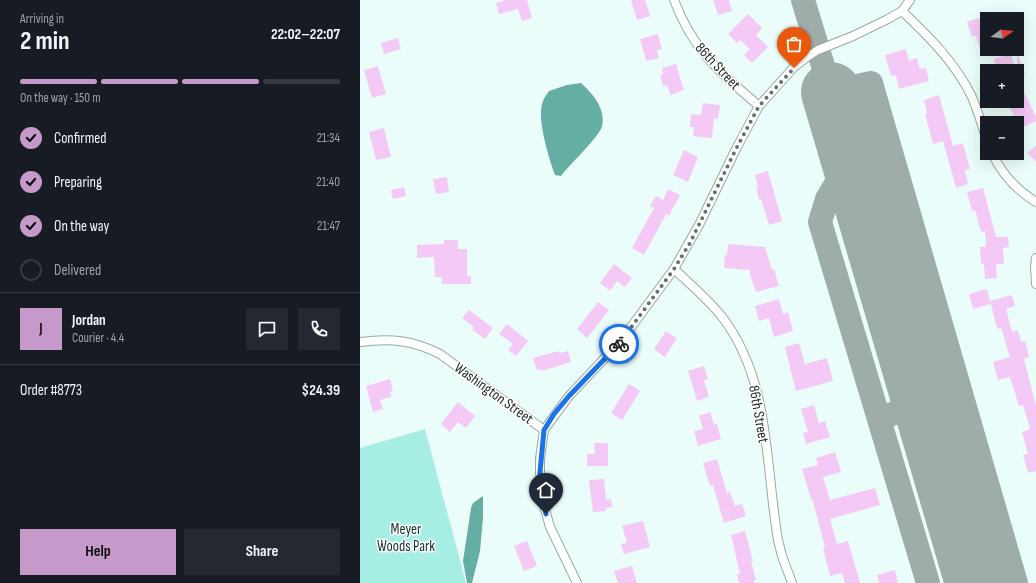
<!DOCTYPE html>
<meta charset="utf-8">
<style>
body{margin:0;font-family:"Sofia Sans Condensed",sans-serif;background:#242831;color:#f1f3f6;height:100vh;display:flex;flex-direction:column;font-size:15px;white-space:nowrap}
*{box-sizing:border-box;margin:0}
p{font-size:13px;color:#9ea1a6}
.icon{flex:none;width:22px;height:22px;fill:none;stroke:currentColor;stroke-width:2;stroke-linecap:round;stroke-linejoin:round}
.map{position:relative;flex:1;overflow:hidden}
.drawer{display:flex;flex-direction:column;background:#171b24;width:360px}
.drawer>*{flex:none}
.needle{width:26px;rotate:75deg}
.fabs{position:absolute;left:620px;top:12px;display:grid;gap:8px}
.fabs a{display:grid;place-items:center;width:44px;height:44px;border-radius:0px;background:#171b24;box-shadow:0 4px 16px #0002;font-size:20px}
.pin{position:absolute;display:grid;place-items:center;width:34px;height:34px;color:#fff;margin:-41px -17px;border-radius:50% 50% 50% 0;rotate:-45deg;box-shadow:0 0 4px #0007}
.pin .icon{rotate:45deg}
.courier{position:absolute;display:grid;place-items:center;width:40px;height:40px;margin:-20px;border:3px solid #1a73e8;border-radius:50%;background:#fff;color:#222;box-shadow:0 1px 5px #0007}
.overview em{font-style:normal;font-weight:700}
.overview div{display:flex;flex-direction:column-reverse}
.overview{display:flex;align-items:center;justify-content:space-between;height:68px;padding:0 20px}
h1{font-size:26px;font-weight:700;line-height:30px}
.bar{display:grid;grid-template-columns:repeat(4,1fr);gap:6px 4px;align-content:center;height:48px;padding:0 20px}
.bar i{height:5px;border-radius:3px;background:#363941}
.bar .on{background:#c599c9}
.bar p{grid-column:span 4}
.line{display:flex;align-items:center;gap:10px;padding:0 20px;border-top:1px solid #363941}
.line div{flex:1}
.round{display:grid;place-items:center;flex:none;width:42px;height:42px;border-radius:0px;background:#242831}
ol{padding:0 20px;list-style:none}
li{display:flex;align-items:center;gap:12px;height:44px}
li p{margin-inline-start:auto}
li .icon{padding:4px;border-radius:50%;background:#c599c9;color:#111;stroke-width:4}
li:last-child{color:#9ea1a6}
li i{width:22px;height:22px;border:2px solid #363941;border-radius:50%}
.cta{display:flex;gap:8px;margin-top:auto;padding:8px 20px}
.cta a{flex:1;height:46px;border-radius:0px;background:#c599c9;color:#111;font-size:16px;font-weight:700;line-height:46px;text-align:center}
.cta a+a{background:#242831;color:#f1f3f6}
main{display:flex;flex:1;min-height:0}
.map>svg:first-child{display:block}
.green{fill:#a6eee3}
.water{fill:#65aea4}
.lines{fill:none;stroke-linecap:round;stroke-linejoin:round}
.taxiway{stroke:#9eacaa;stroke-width:24}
.runway{stroke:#9eacaa;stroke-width:60}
.building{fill:#f5c9f5}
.street-casing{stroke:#98a9a6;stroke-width:10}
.street{stroke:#fff;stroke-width:8}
.done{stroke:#667170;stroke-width:4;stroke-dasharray:0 7.2}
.route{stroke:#1a73e8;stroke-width:5}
.labels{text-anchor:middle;stroke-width:3;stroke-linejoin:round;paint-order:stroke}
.street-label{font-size:15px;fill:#1f2625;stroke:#fff}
.park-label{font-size:15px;fill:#0f332f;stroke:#fff}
</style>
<main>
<section class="drawer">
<div class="overview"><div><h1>2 min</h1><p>Arriving in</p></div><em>22:02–22:07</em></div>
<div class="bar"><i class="on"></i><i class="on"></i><i class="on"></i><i></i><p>On the way · 150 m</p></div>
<ol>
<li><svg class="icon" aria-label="check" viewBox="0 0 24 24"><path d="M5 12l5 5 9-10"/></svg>Confirmed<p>21:34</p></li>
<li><svg class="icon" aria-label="check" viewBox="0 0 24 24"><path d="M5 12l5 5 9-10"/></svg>Preparing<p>21:40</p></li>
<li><svg class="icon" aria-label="check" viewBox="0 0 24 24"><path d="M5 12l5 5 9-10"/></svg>On the way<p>21:47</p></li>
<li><i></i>Delivered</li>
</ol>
<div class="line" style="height:72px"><b class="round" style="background:#c599c9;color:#111">J</b><div><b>Jordan</b><p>Courier · 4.4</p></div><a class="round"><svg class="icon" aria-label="chat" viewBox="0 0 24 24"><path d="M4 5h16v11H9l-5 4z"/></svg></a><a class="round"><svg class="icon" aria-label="phone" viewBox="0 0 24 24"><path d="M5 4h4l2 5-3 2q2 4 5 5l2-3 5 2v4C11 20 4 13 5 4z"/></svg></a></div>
<div class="line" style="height:52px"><div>Order #8773</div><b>$24.39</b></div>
<div class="cta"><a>Help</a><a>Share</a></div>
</section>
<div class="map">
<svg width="676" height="583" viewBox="0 0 676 583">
<rect width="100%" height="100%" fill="#ebfdfa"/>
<path class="green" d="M65 429 106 583H0V448Z"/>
<path class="water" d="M221 83C233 94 246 109 242 126 241 135 208 166 201 176L195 175C189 158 176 118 183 101 184 98 187 94 189 91L207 85Z
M123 496V517L120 551 112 583H107L103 561 111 508 113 503Z"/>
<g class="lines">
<path class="taxiway" d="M443 0 471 92 511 83 656 583
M491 159 467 199 460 222 568 583
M519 418 600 393
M608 561 646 550"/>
<path class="runway" d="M471 92 615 583"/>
</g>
<path class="building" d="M144 0H167L172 18 162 21 158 9 139 14 136 3 144 1Z
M271 0H285L290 16 277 20Z
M353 0H369L372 11 358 15Z
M388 14 402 28 396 35 408 47 392 63 384 55 390 49 380 40 377 43 368 34Z
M619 18 626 41H627V50L621 52 616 36 612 37 607 22Z
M298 34 302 49 297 50 299 58 286 61 280 39Z
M38 38 41 49 24 54 21 43Z
M546 49 549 61 557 58 560 69 566 68 569 81 539 89 536 75 531 76 525 55Z
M651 54 656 71H637L634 59Z
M657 57H659L665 76 657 78Z
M316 64 324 90 310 95 307 85 303 86 300 75 303 74 302 68Z
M18 66 26 94 12 98 4 70Z
M663 90 676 117V121L661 128 646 101H657V94Z
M579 95 593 146 603 143 610 169 605 170 608 184 596 188 583 141 573 144 565 114 567 113 564 100Z
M343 103 360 105 358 119 354 118 352 138 333 136 334 127H330L331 114 341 115Z
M24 128 31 157 16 160 9 132Z
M676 145V162L667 153Z
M324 150 338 157 328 182 313 175Z
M408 171 422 221 409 225 401 199 399 200 396 187H398L395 175Z
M87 177 89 192 76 194 73 179Z
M44 187 46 196 33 199 31 190Z
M623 188 636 237H648L649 247 643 248 644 264H636L637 278 625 279 624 264H621L620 247H626L625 231 621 232 615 210 612 211 607 192Z
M308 189 320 195 309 216 306 214 284 255 272 248 294 208 290 206 296 196 303 200Z
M84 240H98V249H107V276H111V284H82V277H75L74 257 57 258V245L84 244Z
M368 244 405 247 412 270 414 269 419 286 396 292 390 275V270L364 268 365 255H367Z
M254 264 272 278 265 287 257 281 250 291 240 283Z
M627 289 630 301 652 295 655 306 646 309 652 332 658 330 661 342 665 341 669 357 664 359 676 406V471L668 473 663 455 668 454 662 432 670 429 663 405 659 406 650 377 638 380 633 362 650 357 641 328 637 329 631 304 613 309 609 294Z
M419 299 423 314 428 312 433 331 414 337 409 318 399 321 395 306Z
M238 302 249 310 227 338 217 329Z
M109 310 133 328 125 339 112 330 114 327 102 318Z
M147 324 168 341 156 356 148 350 153 344 139 334Z
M306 331 317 338 305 357 294 349Z
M439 343 445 364 467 358 473 381 436 391 425 347Z
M199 351 200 353 208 351 211 362 182 371V369L177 370 173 358Z
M344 366 348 379 344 380 349 397 337 401 328 371Z
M30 379 33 391 30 392 31 397 20 400 23 409 13 412 6 386Z
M269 384 280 391 262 420 251 413Z
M98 402 115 416 106 428 98 422 90 432 81 424Z
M454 405 459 423 465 421 470 437 446 444 443 433 448 432 441 409Z
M350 412 354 425 357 424 361 439 338 446 334 431 343 429 339 416Z
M234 443H248V466H227V454H235Z
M475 452 481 472 463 477 470 500 515 488 520 505 470 519 477 544 488 541 500 583H485L482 573 470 576 463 548 465 547 452 498 451 499 442 469 458 465 456 458Z
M357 459 367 493 370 492 375 506 382 504 386 516 364 523 353 485 350 486 343 463Z
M244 479 246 500 251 499 252 507 246 508V511L233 512 229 480Z
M283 521 290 547 264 554 261 544 267 543 262 526Z
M385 531 393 561H391L396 580H394L395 583H379L377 575 380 574 371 535Z
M167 541 177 566 164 571 154 546Z
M272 566 277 583H258L254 571Z
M535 570 538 583H519L517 575Z"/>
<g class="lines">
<defs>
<path id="street" d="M314 0C333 50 359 72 399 106
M542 11C569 37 595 62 612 97 618 111 622 126 627 140
M632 153C642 174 656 190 676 202
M676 258 675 267 676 284
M314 269C331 285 349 300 363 318 411 382 405 465 418 540L422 556 432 583
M0 342C31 338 52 340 80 354L184 430
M217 583 190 527 183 502 180 472V459L184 430 209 396 260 342 314 269 339 225 376 149 399 106 434 67 447 57 458 50 493 36 528 19 542 11 550 0"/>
</defs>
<use href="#street" class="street-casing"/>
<use href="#street" class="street"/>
</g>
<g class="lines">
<path class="done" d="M259 344 314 269 330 243 376 149 399 106 434 68"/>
<path class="route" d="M186 514 180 486V472L184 430 194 414 209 396 259 344"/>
</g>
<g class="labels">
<g class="street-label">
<text transform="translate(358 66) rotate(47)" y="5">86th Street</text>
<text transform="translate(134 393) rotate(36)" y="5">Washington Street</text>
<text transform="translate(399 414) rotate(80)" y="5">86th Street</text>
</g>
<g class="park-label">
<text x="46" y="534">Meyer<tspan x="46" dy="17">Woods Park</tspan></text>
</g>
</g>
</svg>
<div class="fabs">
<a><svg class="needle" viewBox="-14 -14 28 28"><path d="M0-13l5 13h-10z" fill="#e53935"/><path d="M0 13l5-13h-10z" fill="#9ea1a6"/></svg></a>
<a>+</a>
<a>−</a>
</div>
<div class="pin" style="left:434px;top:68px;background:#ea580c"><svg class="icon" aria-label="bag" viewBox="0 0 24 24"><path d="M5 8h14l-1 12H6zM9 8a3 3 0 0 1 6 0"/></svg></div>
<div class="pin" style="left:186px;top:514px;background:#1f2937"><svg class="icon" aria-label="home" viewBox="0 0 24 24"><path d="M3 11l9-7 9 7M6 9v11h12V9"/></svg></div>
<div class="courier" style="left:259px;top:344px"><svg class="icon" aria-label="bike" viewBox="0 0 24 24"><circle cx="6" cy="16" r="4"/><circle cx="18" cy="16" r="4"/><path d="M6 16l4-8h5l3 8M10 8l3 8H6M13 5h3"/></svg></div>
</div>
</main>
